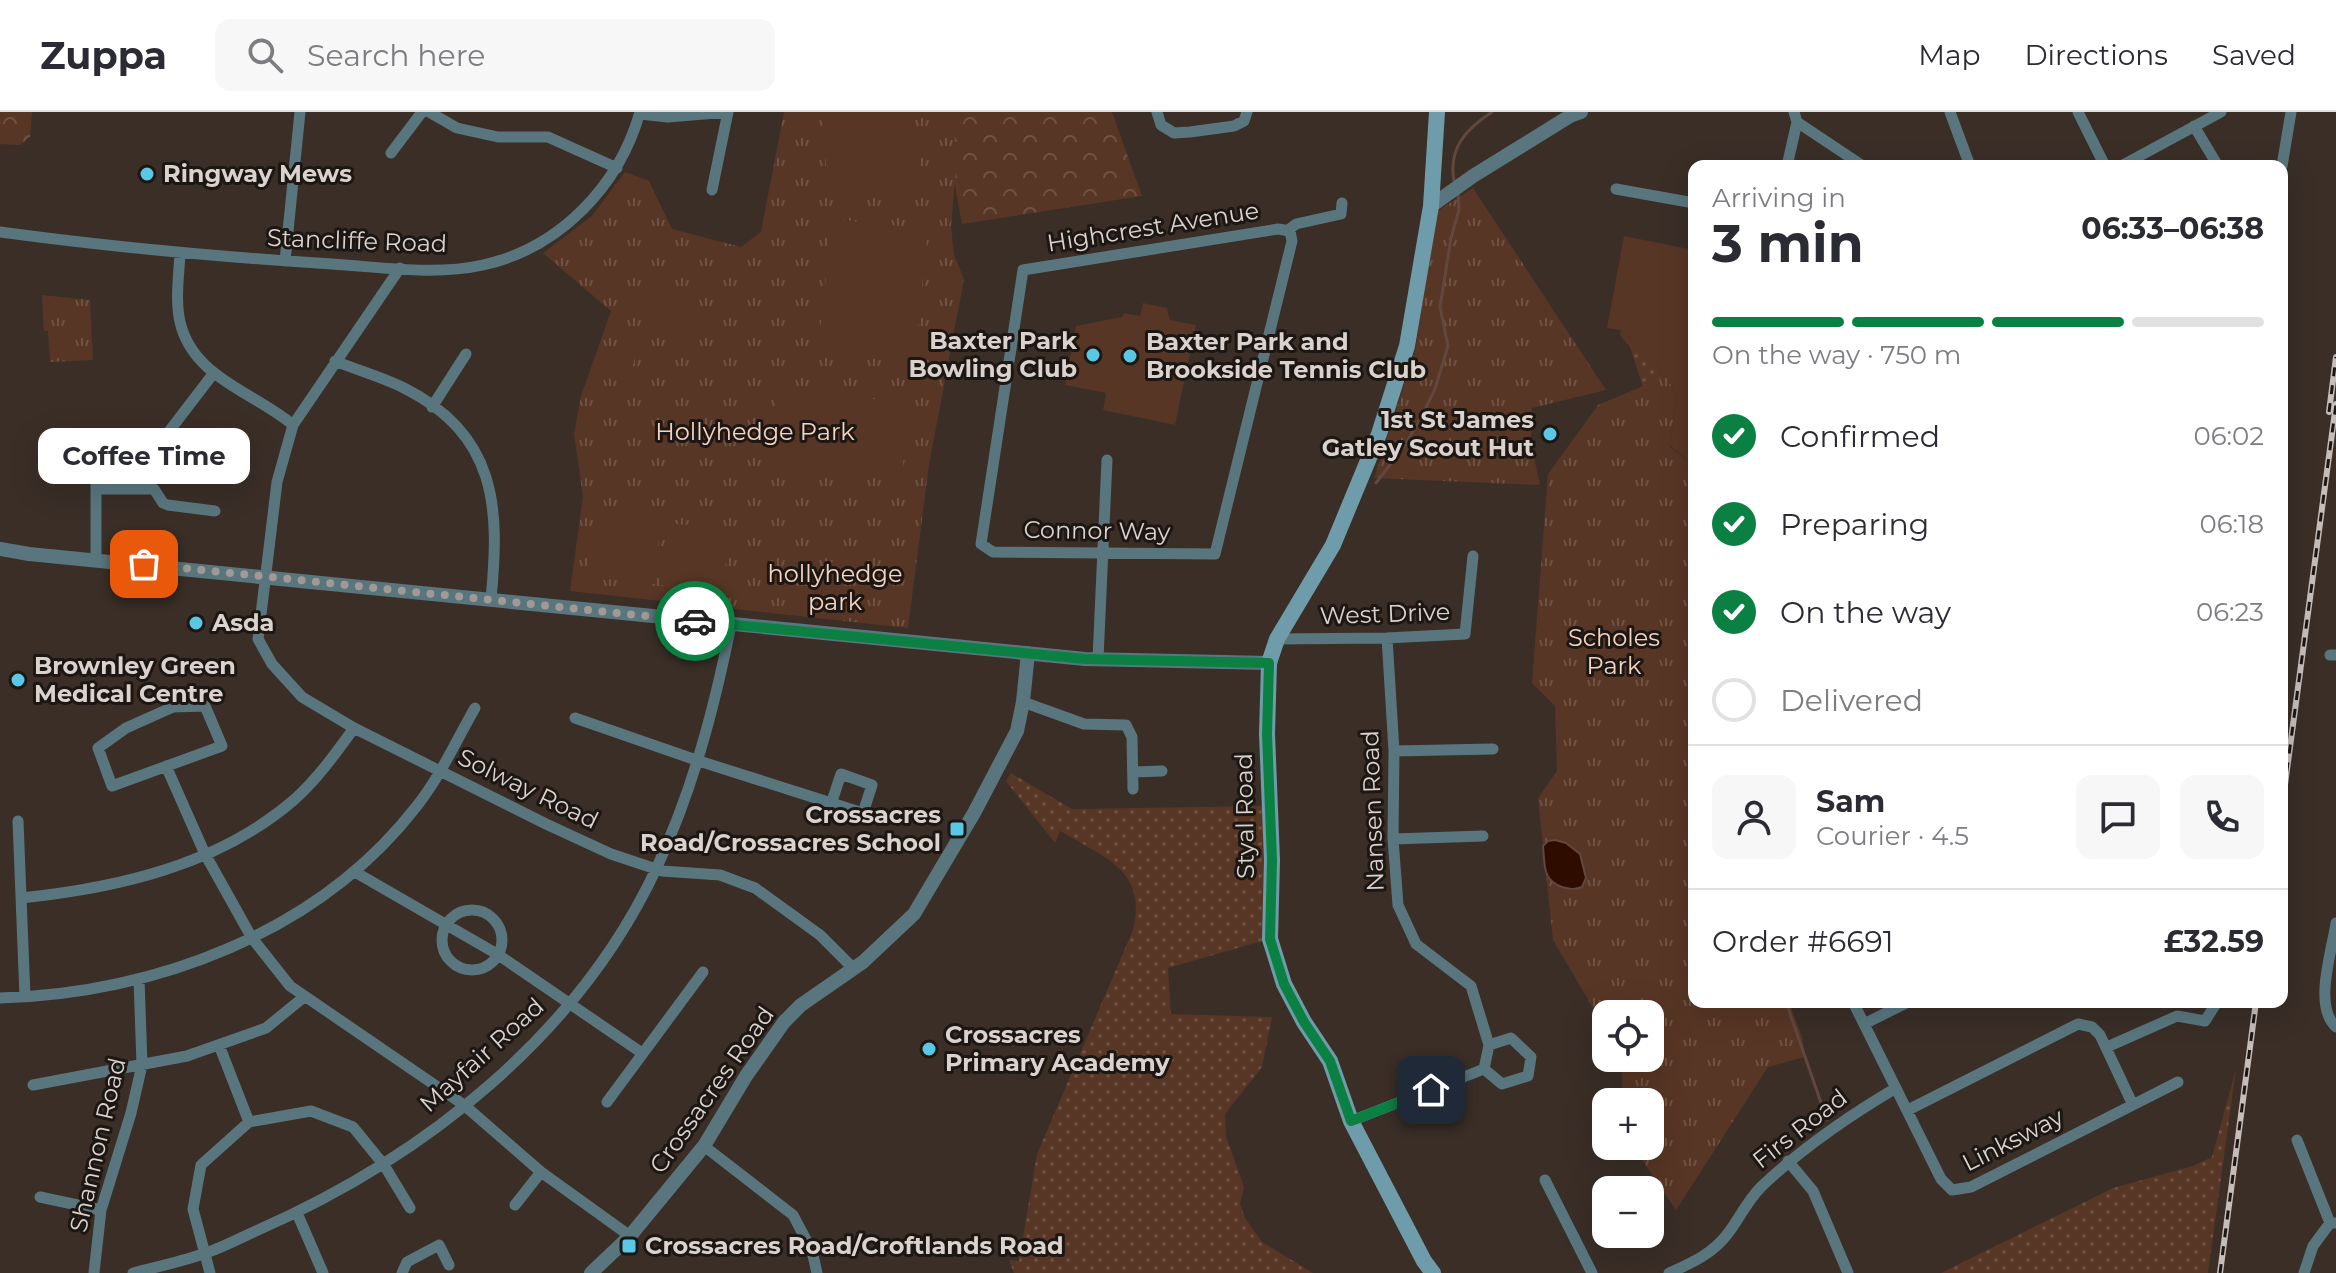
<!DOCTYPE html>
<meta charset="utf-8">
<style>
body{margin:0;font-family:Montserrat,sans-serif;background:#f7f7f7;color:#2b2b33;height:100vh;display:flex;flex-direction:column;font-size:30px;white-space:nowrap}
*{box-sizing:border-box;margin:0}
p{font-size:26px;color:#7c7c81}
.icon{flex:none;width:44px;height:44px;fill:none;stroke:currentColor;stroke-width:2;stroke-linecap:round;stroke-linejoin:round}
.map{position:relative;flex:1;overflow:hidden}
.side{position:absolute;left:1688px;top:48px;width:600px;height:848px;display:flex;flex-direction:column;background:#fff;border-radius:16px;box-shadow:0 8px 32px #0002}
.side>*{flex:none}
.controls{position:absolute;left:1592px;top:888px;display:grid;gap:16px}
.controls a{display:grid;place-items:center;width:72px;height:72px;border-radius:16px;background:#fff;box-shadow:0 8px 32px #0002;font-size:40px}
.pin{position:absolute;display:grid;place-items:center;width:68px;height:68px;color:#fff;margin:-34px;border-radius:16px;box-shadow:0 4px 12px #0006}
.courier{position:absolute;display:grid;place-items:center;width:80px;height:80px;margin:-40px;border:6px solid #0b8043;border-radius:50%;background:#fff;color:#222;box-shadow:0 2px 10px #0007}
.bubble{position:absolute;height:56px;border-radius:16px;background:#fff;box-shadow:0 8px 32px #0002;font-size:26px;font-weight:700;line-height:56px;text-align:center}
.headline em{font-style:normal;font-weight:700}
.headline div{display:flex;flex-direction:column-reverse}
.headline{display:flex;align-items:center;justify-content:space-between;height:136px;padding:0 24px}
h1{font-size:52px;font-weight:700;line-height:60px}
.bar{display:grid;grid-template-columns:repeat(4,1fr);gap:12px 8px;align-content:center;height:96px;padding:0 24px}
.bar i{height:10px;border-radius:6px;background:#e1e1e2}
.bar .current{background:#0b8043}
.bar p{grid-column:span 4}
.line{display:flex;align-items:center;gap:20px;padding:0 24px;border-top:2px solid #e1e1e2}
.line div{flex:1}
.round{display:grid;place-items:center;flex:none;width:84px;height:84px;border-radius:16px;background:#f7f7f7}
ol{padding:0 24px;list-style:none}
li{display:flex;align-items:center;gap:24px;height:88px}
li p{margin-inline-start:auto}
li .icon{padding:8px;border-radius:50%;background:#0b8043;color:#fff;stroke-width:4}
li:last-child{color:#7c7c81}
li i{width:44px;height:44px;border:4px solid #e1e1e2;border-radius:50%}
header{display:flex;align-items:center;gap:48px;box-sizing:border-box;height:112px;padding:0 40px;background:#fff;border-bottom:2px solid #e1e1e2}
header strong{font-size:38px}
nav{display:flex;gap:44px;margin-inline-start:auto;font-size:28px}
.search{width:560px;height:72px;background:#f7f7f7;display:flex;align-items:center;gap:20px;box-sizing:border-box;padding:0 28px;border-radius:16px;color:#7c7c81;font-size:30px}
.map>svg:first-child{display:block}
.grass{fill:url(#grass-dots)}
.forest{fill:url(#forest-crowns)}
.park{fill:url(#park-tufts)}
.garden{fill:#573625}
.water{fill:#2e0c00;stroke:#62473e;stroke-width:2}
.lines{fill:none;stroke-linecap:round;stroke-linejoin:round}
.stream{stroke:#62473e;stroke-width:3}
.minor{stroke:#59767e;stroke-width:11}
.tertiary{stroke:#59767e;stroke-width:14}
.secondary{stroke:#6e9caa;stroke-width:16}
.rail-casing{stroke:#c6bdb9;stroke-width:6}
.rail{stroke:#1d1714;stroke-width:3;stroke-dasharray:9;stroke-linecap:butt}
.done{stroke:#a39994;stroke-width:8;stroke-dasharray:0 14.4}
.route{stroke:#0b8043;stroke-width:10}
.poi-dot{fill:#5ac8e5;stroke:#1d1714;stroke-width:3}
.labels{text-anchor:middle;stroke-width:6;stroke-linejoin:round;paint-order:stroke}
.poi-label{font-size:24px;font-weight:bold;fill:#dbd2ce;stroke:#1d1714;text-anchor:start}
.street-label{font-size:24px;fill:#dbd2ce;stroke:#1d1714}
.park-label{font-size:24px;fill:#f5d3c3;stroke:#1d1714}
</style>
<header>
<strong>Zuppa</strong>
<div class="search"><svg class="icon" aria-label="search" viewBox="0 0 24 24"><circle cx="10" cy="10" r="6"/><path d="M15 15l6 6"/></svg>Search here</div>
<nav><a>Map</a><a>Directions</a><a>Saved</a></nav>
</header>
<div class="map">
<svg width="2336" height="1161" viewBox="0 0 2336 1161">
<defs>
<pattern id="grass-dots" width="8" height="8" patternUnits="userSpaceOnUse" patternTransform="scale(2)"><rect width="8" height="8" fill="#573625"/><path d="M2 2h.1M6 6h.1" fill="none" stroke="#6f5243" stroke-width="1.8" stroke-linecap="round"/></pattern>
<pattern id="forest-crowns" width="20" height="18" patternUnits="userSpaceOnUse" patternTransform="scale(2)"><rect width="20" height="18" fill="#573625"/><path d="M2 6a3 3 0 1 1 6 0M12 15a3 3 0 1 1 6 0" fill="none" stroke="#6f5243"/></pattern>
<pattern id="park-tufts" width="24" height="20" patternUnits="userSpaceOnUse" patternTransform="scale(2)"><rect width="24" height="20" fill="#573625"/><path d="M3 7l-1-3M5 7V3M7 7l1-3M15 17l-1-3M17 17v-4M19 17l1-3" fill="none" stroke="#6f5243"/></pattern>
</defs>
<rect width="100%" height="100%" fill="#3a2e27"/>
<path class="grass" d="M1621 218 1667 264 1643 275 1630 235 1620 223Z
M1011 661 1072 697 1263 694 1265 765 1262 829 1168 856 1171 902 1272 905 1262 955 1225 1002 1226 1024 1244 1075 1240 1091 1245 1106 1262 1130 1313 1161H1014L1009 1148 1019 1149 1037 1042 1133 818C1148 758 1103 745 1060 719L1055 731 1006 669Z
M2236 957 2208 1161H1941L2113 1076 2193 1054 2212 1045Z"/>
<path class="forest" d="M0 0H32L30 25 20 33 0 32Z
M952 0H1112L1142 84 962 112 954 69Z"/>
<path class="park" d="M784 0H952L957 46 951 114 954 143 964 167 929 353 908 516 570 479 583 385 574 322 581 284 611 199 543 141 592 104 625 60 649 69 672 117 741 135 761 120Z
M1473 76 1606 278 1532 296 1531 332 1540 373 1374 366 1415 239 1436 100Z
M42 183 90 188 93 248 50 250 48 219H44Z
M1667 264 1677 286 1669 334 1694 354V890H1789L1802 925 1805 945 1768 955 1676 1098 1633 1034H1650V990H1623L1621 946H1650V902H1606V918L1553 828 1538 686 1557 659 1555 594 1532 571 1548 362 1598 293Z"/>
<path class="garden" d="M821 0H914L921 74 829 83Z
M832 107 928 117 914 251 818 241Z
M1624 124 1694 138 1693 353 1669 333 1677 286 1667 264 1621 218 1607 216Z
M647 179 698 183 695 219 644 215Z
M1143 191 1167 196 1170 208 1196 213 1175 313 1103 298 1106 281 1065 273 1076 214 1122 205 1124 201 1140 204Z
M622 227 639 231 628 272 610 267Z
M776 281 907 289 902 368 771 360Z
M595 402 661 408 654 472 588 465Z
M667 411 729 418 723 480 661 473Z"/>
<path class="water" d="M1555 728 1566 731 1580 742 1586 766 1582 775C1574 778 1570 777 1562 775 1542 768 1545 753 1543 734L1548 729Z"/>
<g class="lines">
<path class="stream" d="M1454 69C1448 36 1466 17 1492 0
M1376 371 1405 333 1421 306 1435 277 1448 234 1440 195 1451 126 1459 98 1458 81
M1786 890 1827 1008"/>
<path class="minor" d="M429 0 457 16 498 25H548L617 56
M1157 0 1161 13 1174 21 1190 20 1234 14 1244 9 1247 0
M1794 0 1797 10 1863 54
M1950 0 1970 54
M2078 0 2105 54
M640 2 668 5 728 0 712 78
M2194 14 2218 54
M391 41 422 0
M1787 54 1797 10
M2121 54 2221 0
M2282 54 2291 0
M1616 77 1694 91
M1278 117 1290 119 1292 129 1215 442 993 440 981 432 1023 158Z
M1287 119 1296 112 1341 102 1342 91
M0 120C110 135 221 145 332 152 381 155 434 164 483 153 560 136 619 74 640 0
M180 141C179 163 175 188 180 210 193 266 254 280 293 313
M285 149 300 0
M400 156 293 313 277 370 258 527 272 552 302 585 354 616 546 712 611 742 662 759 720 763 755 776 820 823 853 856
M335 249C357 258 382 265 404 276 497 323 500 395 491 487
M432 295 466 242
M167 322 213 262
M97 377H154L163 391 168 393 215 399
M96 448V368
M1387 526 1394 639 1393 727 1398 793 1416 832 1471 874 1489 933
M1277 527 1387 526 1465 522 1473 444
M2330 543H2336
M1098 547 1107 348
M1023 590 1084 612 1126 613 1132 625 1133 677
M205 594 222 634 112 674 98 636 126 616 173 595Z
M575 606 699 649 863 701 872 673 841 662 832 689
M1394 639 1493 637
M166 654 205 742 252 826 290 874 464 993 541 1060 630 1124
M1133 660 1162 659
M18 709 25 885
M1393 727 1483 724
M355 760 497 842 642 941
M21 786C118 776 219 753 295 687 318 666 336 641 354 616
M442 828a30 30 0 1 1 60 0a30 30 0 1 1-60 0Z
M2336 811C2332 839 2313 894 2336 915
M0 886C156 881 318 821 416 695 440 665 456 629 475 596
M1853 890 1864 912 1908 890
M1864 912 1941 1067 1952 1078 1971 1075 2178 970
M1511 926 1531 945 1528 964 1502 972 1484 957 1489 933Z
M219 933 249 1010
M2107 935 2177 904 2205 909 2217 890
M33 973 187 944 266 916 304 885
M607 990 703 860
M1908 998 2078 912 2092 915 2100 923 2132 991
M1351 1009 1484 957
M2297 1028 2330 1111
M704 1034 793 1103 812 1139 817 1161
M1788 1049 1813 1079 1848 1161
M1545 1068 1592 1161
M40 1085 101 1098
M515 1093 541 1060
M297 1101 323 1161
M94 1161 101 1098 131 1001 142 953 139 867
M133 1161C156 1155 180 1150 203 1142 222 1136 240 1126 258 1118 424 1045 579 923 657 755 693 677 714 597 731 513
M210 1161 193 1097 201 1053 249 1010 311 999 353 1015 384 1053 410 1096
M402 1161 407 1150 439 1133 449 1153
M1669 1161C1692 1151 1714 1141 1729 1120 1740 1105 1748 1088 1761 1075 1803 1035 1847 1005 1896 976
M2304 1161 2313 1134 2330 1111H2336"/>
<path class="tertiary" d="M1431 94 1473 64 1570 4 1581 0
M0 437 29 442 1085 547 1269 551
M591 1161 630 1124 704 1034 746 964 784 910 801 893 863 850 914 802 974 701 1017 619 1023 590 1028 541"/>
<path class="secondary" d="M1433 1161 1424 1149 1351 1009 1330 949 1304 910 1284 872 1270 827 1272 748 1267 622 1269 551 1277 527 1333 433 1379 322 1407 234 1431 94 1437 0"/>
<defs>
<path id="rail" d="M2329 300 2336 245
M2282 695 2336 292
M2220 1161 2256 890"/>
</defs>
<use href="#rail" class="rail-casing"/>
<use href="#rail" class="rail"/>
</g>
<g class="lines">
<path class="done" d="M144 452 695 509"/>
<path class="route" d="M695 509 1085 547 1269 551 1267 622 1272 748 1270 827 1284 872 1304 910 1330 949 1351 1009 1431 978"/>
</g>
<g class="poi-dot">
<circle cx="147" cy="62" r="8"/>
<circle cx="1093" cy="243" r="8"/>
<circle cx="1130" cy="244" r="8"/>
<circle cx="1550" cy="322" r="8"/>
<circle cx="196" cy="511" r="8"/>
<circle cx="18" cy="568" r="8"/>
<rect x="949" y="709" width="16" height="16" rx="4"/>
<circle cx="929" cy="937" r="8"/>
<rect x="621" y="1126" width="16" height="16" rx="4"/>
</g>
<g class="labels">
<g class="poi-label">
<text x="163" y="70">Ringway Mews</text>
<text x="1077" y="237" text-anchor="end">Baxter Park<tspan x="1077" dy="28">Bowling Club</tspan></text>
<text x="1146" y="238">Baxter Park and<tspan x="1146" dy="28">Brookside Tennis Club</tspan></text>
<text x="1534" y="316" text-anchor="end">1st St James<tspan x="1534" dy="28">Gatley Scout Hut</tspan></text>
<text x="212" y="519">Asda</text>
<text x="34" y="562">Brownley Green<tspan x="34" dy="28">Medical Centre</tspan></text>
<text x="941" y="711" text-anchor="end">Crossacres<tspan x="941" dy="28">Road/Crossacres School</tspan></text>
<text x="945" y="931">Crossacres<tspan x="945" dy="28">Primary Academy</tspan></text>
<text x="645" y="1142">Crossacres Road/Croftlands Road</text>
</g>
<g class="street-label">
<text transform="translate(1153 115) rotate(-9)" y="8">Highcrest Avenue</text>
<text transform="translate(357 129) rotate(2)" y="8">Stancliffe Road</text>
<text transform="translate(1097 419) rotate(1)" y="8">Connor Way</text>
<text transform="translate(1385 502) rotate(-2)" y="8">West Drive</text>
<text transform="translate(528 677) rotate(26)" y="8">Solway Road</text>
<text transform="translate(1373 699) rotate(-92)" y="8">Nansen Road</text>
<text transform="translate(1245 704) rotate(-91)" y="8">Styal Road</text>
<text transform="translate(482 943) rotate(-42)" y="8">Mayfair Road</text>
<text transform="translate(712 978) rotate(-55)" y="8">Crossacres Road</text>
<text transform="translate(1800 1017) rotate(-38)" y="8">Firs Road</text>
<text transform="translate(2013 1028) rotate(-27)" y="8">Linksway</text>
<text transform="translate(98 1033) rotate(-77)" y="8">Shannon Road</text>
</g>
<g class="park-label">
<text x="755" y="328">Hollyhedge Park</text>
<text x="835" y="470">hollyhedge<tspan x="835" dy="28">park</tspan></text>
<text x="1614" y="534">Scholes<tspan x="1614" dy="28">Park</tspan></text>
</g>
</g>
</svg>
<div class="controls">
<a><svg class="icon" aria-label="locate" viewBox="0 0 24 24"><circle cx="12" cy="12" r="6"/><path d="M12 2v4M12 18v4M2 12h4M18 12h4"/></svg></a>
<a>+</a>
<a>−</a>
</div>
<div class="pin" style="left:144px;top:452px;background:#ea580c"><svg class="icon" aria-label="bag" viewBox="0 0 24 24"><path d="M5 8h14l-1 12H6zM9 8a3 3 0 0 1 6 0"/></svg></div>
<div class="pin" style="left:1431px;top:978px;background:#1f2937"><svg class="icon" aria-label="home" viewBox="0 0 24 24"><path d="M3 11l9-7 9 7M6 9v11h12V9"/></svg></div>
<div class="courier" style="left:695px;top:509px"><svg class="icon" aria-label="car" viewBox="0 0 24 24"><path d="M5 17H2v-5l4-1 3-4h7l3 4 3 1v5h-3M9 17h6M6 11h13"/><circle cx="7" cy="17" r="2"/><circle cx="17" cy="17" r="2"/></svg></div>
<div class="bubble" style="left:38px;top:316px;width:212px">Coffee Time</div>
<section class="side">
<div class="headline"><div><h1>3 min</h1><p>Arriving in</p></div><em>06:33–06:38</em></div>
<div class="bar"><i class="current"></i><i class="current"></i><i class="current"></i><i></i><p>On the way · 750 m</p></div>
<ol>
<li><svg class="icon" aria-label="check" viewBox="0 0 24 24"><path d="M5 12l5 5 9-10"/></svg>Confirmed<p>06:02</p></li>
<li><svg class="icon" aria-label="check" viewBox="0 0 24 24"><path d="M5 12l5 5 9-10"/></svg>Preparing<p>06:18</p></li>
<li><svg class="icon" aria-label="check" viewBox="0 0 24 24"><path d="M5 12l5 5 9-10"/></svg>On the way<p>06:23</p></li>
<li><i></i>Delivered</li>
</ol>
<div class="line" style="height:144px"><a class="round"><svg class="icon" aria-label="person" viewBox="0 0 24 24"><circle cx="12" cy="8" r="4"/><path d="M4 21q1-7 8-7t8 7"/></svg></a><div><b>Sam</b><p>Courier · 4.5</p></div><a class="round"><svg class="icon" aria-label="chat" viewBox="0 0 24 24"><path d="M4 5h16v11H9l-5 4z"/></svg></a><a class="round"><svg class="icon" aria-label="phone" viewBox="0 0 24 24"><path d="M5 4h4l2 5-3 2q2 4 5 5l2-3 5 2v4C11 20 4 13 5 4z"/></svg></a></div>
<div class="line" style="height:104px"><div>Order #6691</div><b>£32.59</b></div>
</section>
</div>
